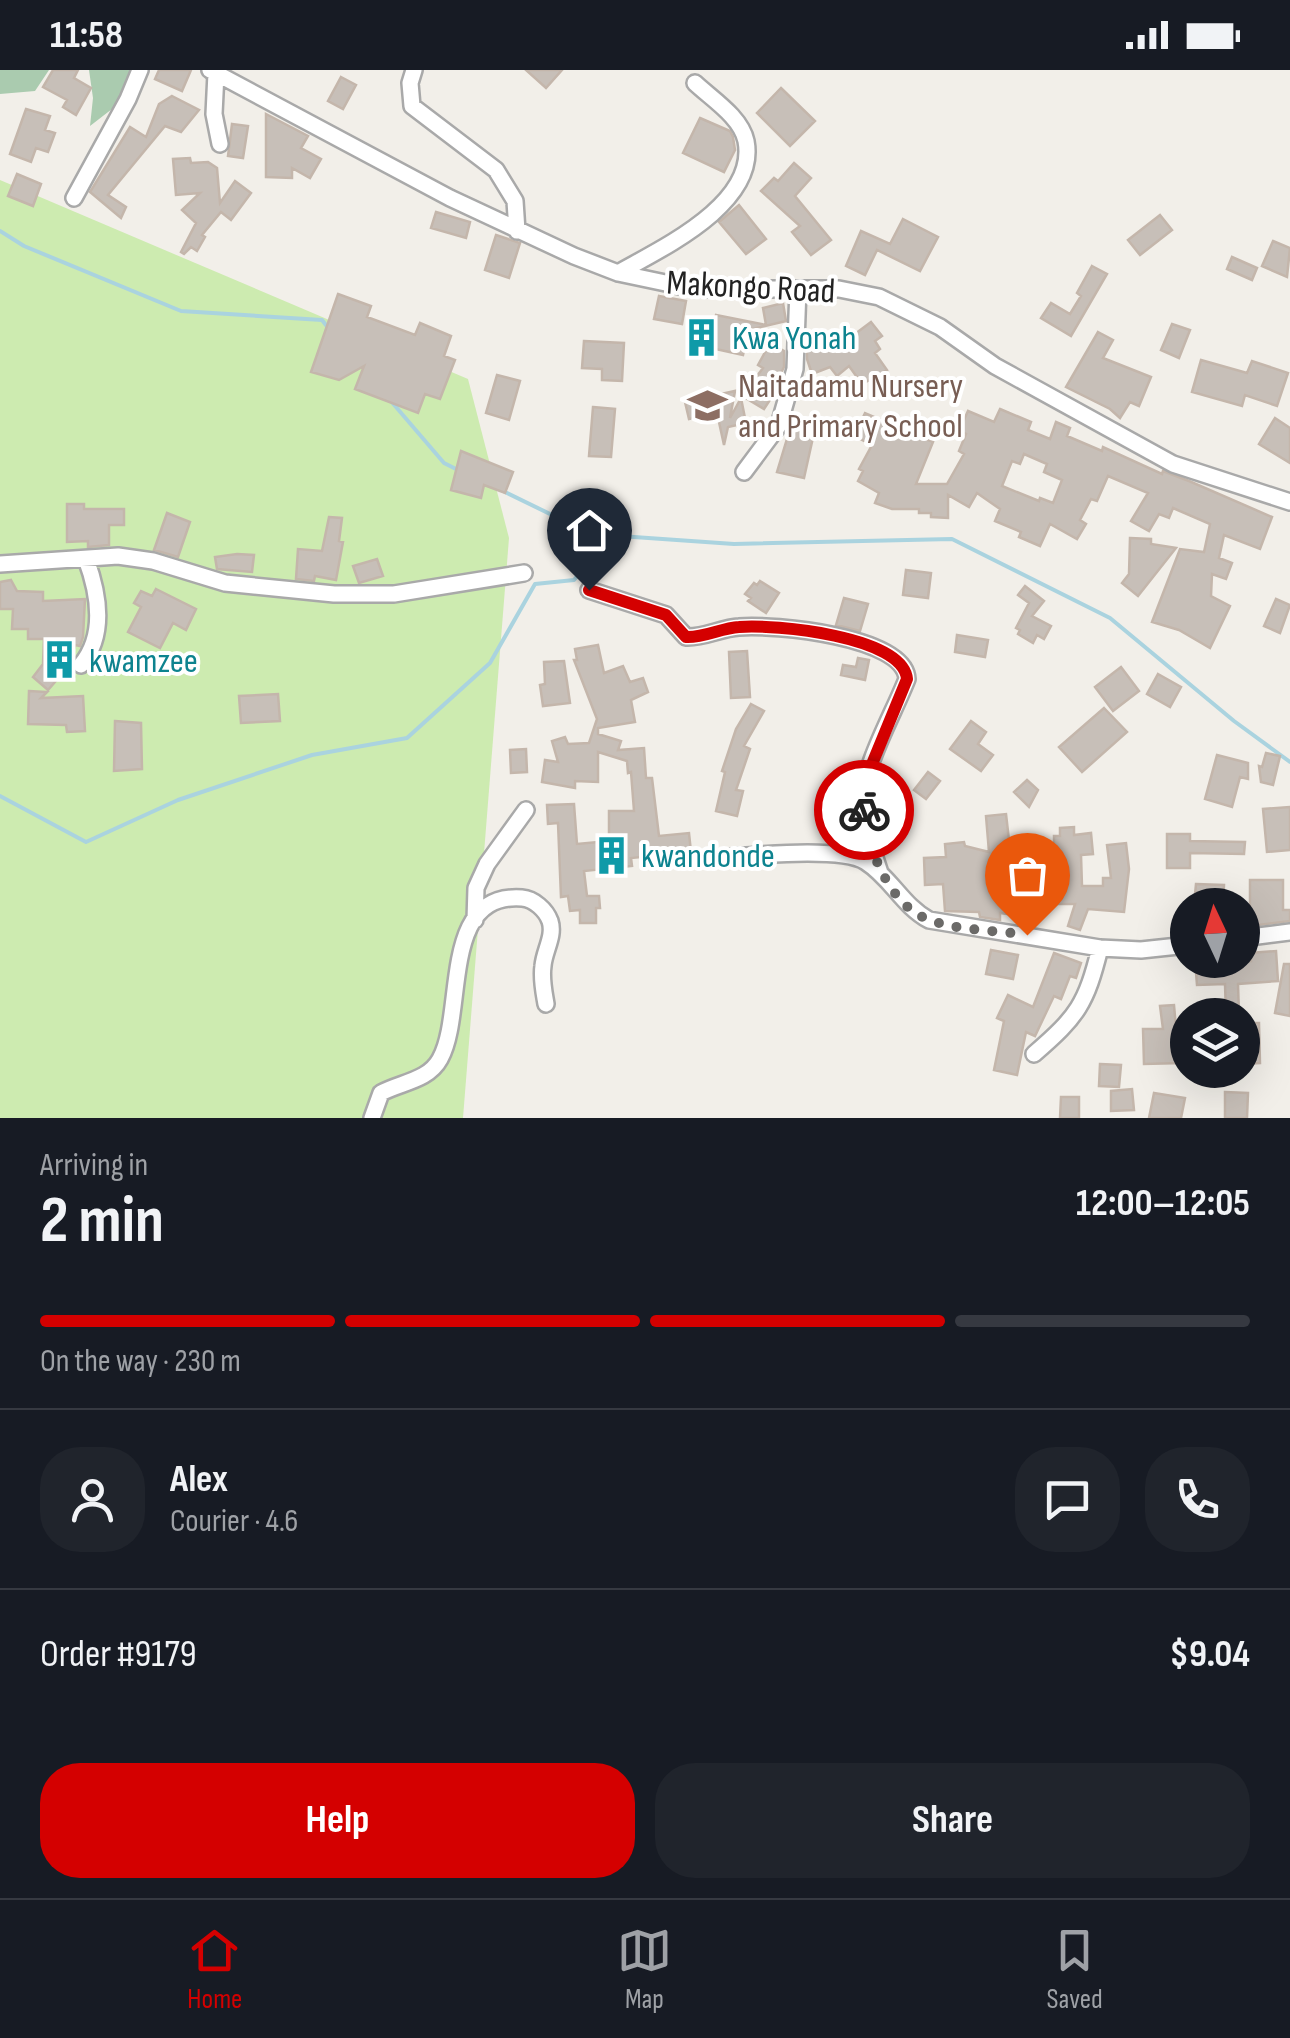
<!DOCTYPE html>
<meta charset="utf-8">
<style>
body{margin:0;font-family:"Sofia Sans Condensed",sans-serif;background:#20242c;color:#f1f3f6;height:100vh;display:flex;flex-direction:column;font-size:38px;white-space:nowrap}
*{box-sizing:border-box;margin:0}
p{font-size:32px;color:#9ea1a6}
.icon{flex:none;width:55px;height:55px;fill:none;stroke:currentColor;stroke-width:2;stroke-linecap:round;stroke-linejoin:round}
.map{position:relative;height:1048px;overflow:hidden}
.side{display:flex;flex-direction:column;background:#171b24;flex:1}
.side>*{flex:none}
.needle{width:65px;rotate:356deg}
.controls{position:absolute;left:1170px;top:818px;display:grid;gap:20px}
.controls a{display:grid;place-items:center;width:90px;height:90px;border-radius:50%;background:#171b24;box-shadow:0 10px 40px #0002;font-size:50px}
.pin{position:absolute;display:grid;place-items:center;width:85px;height:85px;color:#fff;margin:-102px -42px;border-radius:50% 50% 50% 0;rotate:-45deg;box-shadow:0 0 10px #0007}
.pin .icon{rotate:45deg}
.courier{position:absolute;display:grid;place-items:center;width:100px;height:100px;margin:-50px;border:8px solid #d40000;border-radius:50%;background:#fff;color:#222;box-shadow:0 2px 12px #0007}
.summary em{font-style:normal;font-weight:700}
.summary div{display:flex;flex-direction:column-reverse}
.summary{display:flex;align-items:center;justify-content:space-between;height:170px;padding:0 40px}
h1{font-size:65px;font-weight:700;line-height:75px}
.bar{display:grid;grid-template-columns:repeat(4,1fr);gap:15px 10px;align-content:center;height:120px;padding:0 40px}
.bar i{height:12px;border-radius:8px;background:#363941}
.bar .selected{background:#d40000}
.bar p{grid-column:span 4}
.line{display:flex;align-items:center;gap:25px;padding:0 40px;border-top:2px solid #363941}
.line div{flex:1}
.round{display:grid;place-items:center;flex:none;width:105px;height:105px;border-radius:40px;background:#20242c}
.button{display:flex;gap:20px;margin-top:auto;padding:20px 40px}
.button a{flex:1;height:115px;border-radius:40px;background:#d40000;color:#fff;font-size:40px;font-weight:700;line-height:115px;text-align:center}
.button a+a{background:#20242c;color:#f1f3f6}
.status{display:flex;justify-content:space-between;align-items:center;height:70px;padding:0 50px;background:#171b24;direction:ltr}
.status svg{height:28px;fill:currentColor}
.tab-bar{display:flex;justify-content:space-around;align-items:center;height:140px;border-top:2px solid #363941;background:#171b24;font-size:28px;color:#9ea1a6}
.tab-bar a{display:grid;justify-items:center;gap:5px}
.tab-bar .selected{color:#d40000}
.map>svg:first-child{display:block}
.grass{fill:#cdebb0}
.cemetery{fill:#aacbaf}
.lines{fill:none;stroke-linecap:round;stroke-linejoin:round}
.stream{stroke:#aad3df;stroke-width:4}
.building{fill:#c7bfb8;stroke:#c4b6ab;stroke-width:2.5;fill-rule:evenodd}
.minor-casing{stroke:#a9a9a9;stroke-width:20}
.minor{stroke:#fff;stroke-width:15}
.done{stroke:#6b6a68;stroke-width:10;stroke-dasharray:0 18}
.route{stroke:#d40000;stroke-width:12}
.labels{text-anchor:middle;stroke-width:8;stroke-linejoin:round;paint-order:stroke}
.street-label{font-size:35px;fill:#222;stroke:#fff}
.culture-label{font-size:35px;fill:#0d838f;stroke:#fff;text-anchor:start}
.education-label{font-size:35px;fill:#785e54;stroke:#fff;text-anchor:start}
</style>
<div class="status"><b>11:58</b><svg viewBox="0 0 49 12"><path d="M0 12V9h3v3zM5 12V6h3v6zM10 12V3h3v9zM15 12V0h3v12zM26 1h20v11H26zM47 4h2v5h-2z"/></svg></div>
<div class="map">
<svg width="1290" height="1048" viewBox="0 0 1290 1048">
<rect width="100%" height="100%" fill="#f2efe9"/>
<path class="grass" d="M0 110 468 309 509 468 463 1048H0Z"/>
<path class="cemetery" d="M0 0H49L35 21 0 24Z
M89 0H148L121 32 90 56 93 28Z"/>
<g class="lines">
<path class="stream" d="M0 161 24 176 181 241 322 250 329 259
M390 330 444 393 460 401
M505 422 591 464 734 474 952 469 1110 548 1234 651 1290 692
M0 726 86 772 178 730 312 685 407 668 490 593 535 514 574 510 610 467"/>
</g>
<path class="building" d="M53 0H78L74 8 91 18 76 45 63 37 67 30 43 17Z
M159 0H191L182 21 155 9Z
M526 0H562L546 18Z
M341 7 356 15 343 39 328 31Z
M781 18 815 51 790 76 757 43Z
M172 26 199 40 181 62 165 56 108 125 126 137 121 148 90 122 130 57 146 67 159 34Z
M26 39 50 46 45 60 55 63 48 82 36 78 31 92 10 84Z
M266 44 308 66 301 78 321 89 310 108 292 98V108L266 107Z
M700 48 730 61 733 67 735 80 724 102 683 83Z
M232 54 248 56 243 88 228 86Z
M190 88 191 93 208 92 217 98 220 133 235 111 251 123 231 150 221 142 202 165 205 167 197 181 191 177 184 184 181 182 196 153 182 140 200 123 176 125 173 89Z
M794 93 811 108 795 126 831 170 811 185 792 162 800 156 761 121 774 108 778 111Z
M17 104 41 114 33 136 8 126Z
M739 135 766 169 746 184 719 152Z
M436 142 470 152 466 168 431 158Z
M1160 145 1172 160 1140 185 1128 170Z
M903 149 938 167 920 201 877 180 865 205 846 196 861 161 890 174Z
M496 165 520 173 509 208 485 200Z
M1273 171 1290 178 1287 207 1262 196Z
M1232 187 1257 198 1252 210 1227 199Z
M1092 196 1107 204 1071 266 1041 248 1051 233 1070 244 1081 226 1077 223Z
M338 224 371 236 367 247 415 265 420 253 451 266 444 286 455 290 440 329 425 324 418 343 355 319 364 296 339 310 311 302Z
M659 226 686 231 682 254 654 249Z
M783 233 786 251 744 261 748 262 743 285 693 274 697 256 713 259 716 245 766 255 763 238Z
M871 252 882 266 875 271 880 279 875 283 887 300 862 314 849 296 837 306 830 297 812 304 807 289V272L815 270 817 276 826 268 835 279Z
M1172 254 1190 260 1179 288 1161 280Z
M1098 262 1113 270 1103 288 1151 307 1139 336 1130 332 1120 348 1110 339 1066 317Z
M584 271 624 273 622 311 602 310V299L582 298Z
M770 273 784 281V297L776 313 779 316 764 339 742 326 763 298 758 295Z
M1201 290 1247 303 1252 291 1288 303 1277 336 1245 325 1242 336 1192 322Z
M497 305 520 311 509 350 486 343Z
M735 321 730 348 741 328 746 353 728 357 724 375 717 343 689 349 685 332Z
M593 337 615 339 611 387 589 386Z
M1000 339 1031 352 1028 360 1050 369 1056 352 1070 358 1067 366 1102 381 1103 377 1162 404 1163 401 1189 411 1272 447 1260 479 1224 465 1219 488 1232 493 1226 509 1212 504 1211 526 1230 536 1210 578 1179 560 1152 552 1180 479 1204 482 1210 454 1173 438 1169 448 1159 444 1149 461 1131 451 1148 423 1108 406 1097 431 1091 429 1080 450 1086 454 1077 469 1050 454 1040 476 1019 467 1021 462 995 451 1000 439 977 423 969 437 948 425V448L931 447V443H919V439H892L875 433 879 423 858 411 863 401 859 399 872 375 854 366 865 343 933 372 916 414H947L964 384 959 381 966 364 959 361 968 341 994 352ZM1024 384 1047 394 1044 402 1062 410 1053 433 1040 428 1039 431 1002 416 1012 391 1020 394Z
M1275 348 1290 358V393L1259 374Z
M793 349 816 354 804 408 777 402Z
M461 381 513 402 505 423 484 415 481 428 451 420Z
M67 434H84V439H124V455H109V475L88 477V471L67 472Z
M167 443 190 452 178 487 154 480Z
M329 447 342 448 339 471 343 472 336 510 315 506 314 511 296 509 298 479 322 481Z
M1130 468 1151 469V474L1176 478 1138 526 1122 513 1129 504Z
M237 484 254 485 252 502 217 499 215 487Z
M377 489 383 506 359 513 353 496Z
M906 500 931 503 928 528 903 525Z
M11 510 17 521 43 522V531L85 529 83 567 80 576 75 575 70 593 74 606 62 604 48 620 33 607 43 594 44 569H28V559H12L13 539H0V512Z
M760 511 779 523 766 543 748 531 751 528 745 524 754 513 757 515Z
M1025 516 1044 531 1032 546 1051 556 1044 569 1037 565 1033 573 1018 564 1020 560 1016 558 1029 533 1018 525Z
M156 519 196 539 186 560 173 553 160 578 128 562 141 537 134 533 141 521 152 526Z
M844 528 868 534 860 561 836 555Z
M1276 529 1290 535 1280 563 1264 556Z
M957 565 988 570 985 587 955 582Z
M598 575 604 603 623 596 630 612 643 608 648 622 631 630 635 652 598 658V664L621 671 618 680 644 678 646 708H652L659 766 689 763 691 782 631 788 632 796 584 801 587 826H599L600 838H596V853H580V840L570 841 568 826 561 827 558 753 548 754 547 735 574 734 577 774 609 771V741H634L631 702 628 703 627 691 598 682V712L575 711V718L542 712 545 690 558 692 552 671 565 667 568 674 589 673 597 649 574 590H577L575 579Z
M747 581 750 627 731 628 729 582Z
M858 588 869 590 865 610 841 605 843 595 856 597Z
M564 591 570 633 543 636 540 615 545 614 544 592Z
M1121 597 1139 621 1113 641 1095 617Z
M1158 604 1181 617 1170 637 1147 624Z
M29 621 47 622 41 628 83 626 85 661 67 662 66 655 28 654Z
M278 624 280 651 241 653 239 626Z
M751 634 764 641 744 676 750 679 736 720 743 721 737 746 716 741 725 702 722 701 736 659Z
M1104 638 1127 662 1082 702 1059 677Z
M115 651 141 653 142 699 114 701Z
M971 651 986 662 978 674 993 685 981 701 950 679Z
M526 679 527 702 511 703 510 680Z
M1266 683 1280 686 1273 715 1261 712 1259 696 1262 697Z
M1217 685 1248 693V709L1240 707 1232 737 1205 729Z
M928 702 940 711 926 729 914 720Z
M1027 710 1038 720 1029 737 1014 722Z
M1290 737V780L1267 782 1263 739Z
M1006 744 1011 788 1018 790 1010 818 1033 821 1030 847 1000 843V850L980 847 979 842 945 841 943 814 925 815 924 788 946 787 945 774 964 772 965 776 989 782 986 746Z
M1074 757V765L1091 763 1093 784 1081 785 1082 816H1103V808H1111L1107 775 1126 773 1129 799 1124 842 1088 839 1080 860 1068 856 1075 834H1054V766H1060V758Z
M1167 764H1190V771L1245 772 1244 784 1190 783V798H1167Z
M1250 810H1283V840H1290V851L1242 857V844L1250 843Z
M1196 814 1224 815 1223 835H1194Z
M991 880 1018 885 1013 909 986 904Z
M1276 881 1278 911 1238 914 1239 944 1226 945 1225 914 1197 915 1195 890H1206L1207 895 1251 891 1250 883Z
M1054 883 1081 893 1076 908 1070 906 1061 929 1054 926 1035 966 1026 962 1017 1005 994 1000 1004 951 997 948 1008 925 1033 937Z
M1284 894H1290V946L1275 943Z
M1174 935 1176 958H1182V993L1144 994 1143 959H1163L1160 936Z
M1242 953H1259L1260 993 1242 994Z
M1100 994 1121 995 1119 1017 1099 1016Z
M1132 1019 1134 1040 1111 1041V1021Z
M1225 1022 1248 1023 1247 1048H1225Z
M1154 1023 1185 1028 1181 1048H1149Z
M1061 1027H1079V1048H1060Z"/>
<g class="lines">
<defs>
<path id="minor" d="M210 0 450 128 574 186 618 203 694 219H839L879 227 940 257 995 296 1173 394 1290 432
M414 0 410 13 412 36 496 100 515 131 517 161
M216 3 214 44 220 74
M74 128 128 29 140 0
M618 203C662 178 758 134 746 71 741 47 712 29 695 13
M744 402 779 355 795 299 798 219
M0 494 118 486 153 491 225 513 334 524H394L524 503
M589 520 666 545 686 567C704 568 721 558 739 557 773 554 905 566 907 609 893 645 862 697 863 734 864 758 873 781 880 803
M81 595C106 565 99 524 86 489
M718 788C750 786 841 776 866 792 891 808 903 836 929 850L1100 878 1141 880 1188 875
M475 850 476 818 487 794 526 740
M1242 868 1290 862
M1034 984C1078 946 1086 934 1100 878
M372 1048 381 1023C401 1012 428 1011 440 989 466 943 439 822 522 828 534 829 546 840 550 851 555 866 544 881 543 896 541 909 544 922 546 934"/>
</defs>
<use href="#minor" class="minor-casing"/>
<use href="#minor" class="minor"/>
</g>
<g class="lines">
<path class="done" d="M864 740C867 778 889 834 927 849 957 861 996 860 1027 865"/>
<path class="route" d="M589 520 666 545 686 567C704 568 721 558 739 557 774 554 903 566 907 609L870 699 864 740"/>
</g>
<defs>
<symbol id="building-bare" viewBox="-9 -9 18 18"><path d="M-4-6H4V6H1V3H-1V6H-4ZM-2.5-4.3h1.7v1.8h-1.7ZM.8-4.3h1.7v1.8H.8ZM-2.5-1h1.7V.8h-1.7ZM.8-1h1.7V.8H.8Z" fill="#0f9aa8" stroke="#fff" stroke-width="2.5" paint-order="stroke"/></symbol>
<symbol id="school-bare" viewBox="-9 -9 18 18"><path d="M0-5L7-2L0 1L-7-2ZM-4 1L0 2.5L4 1V4Q0 6-4 4Z" fill="#8d6e63" stroke="#fff" stroke-width="2.5" paint-order="stroke"/></symbol>
</defs>
<g fill-rule="evenodd">
<use href="#building-bare" x="674" y="240" width="55" height="55"/>
<use href="#school-bare" x="680" y="308" width="55" height="55"/>
<use href="#building-bare" x="32" y="562" width="55" height="55"/>
<use href="#building-bare" x="584" y="758" width="55" height="55"/>
</g>
<g class="labels">
<g class="street-label">
<text transform="translate(751 216) rotate(3)" y="12">Makongo Road</text>
</g>
<g class="culture-label">
<text x="732" y="279">Kwa Yonah</text>
<text x="89" y="602">kwamzee</text>
<text x="641" y="797">kwandonde</text>
</g>
<g class="education-label">
<text x="738" y="327">Naitadamu Nursery<tspan x="738" dy="40">and Primary School</tspan></text>
</g>
</g>
</svg>
<div class="controls">
<a><svg class="needle" viewBox="-14 -14 28 28"><path d="M0-13l5 13h-10z" fill="#e53935"/><path d="M0 13l5-13h-10z" fill="#9ea1a6"/></svg></a>
<a><svg class="icon" aria-label="layers" viewBox="0 0 24 24"><path d="M12 4l9 5-9 5-9-5zM3 14l9 5 9-5"/></svg></a>
</div>
<div class="pin" style="left:1027px;top:865px;background:#ea580c"><svg class="icon" aria-label="bag" viewBox="0 0 24 24"><path d="M5 8h14l-1 12H6zM9 8a3 3 0 0 1 6 0"/></svg></div>
<div class="pin" style="left:589px;top:520px;background:#1f2937"><svg class="icon" aria-label="home" viewBox="0 0 24 24"><path d="M3 11l9-7 9 7M6 9v11h12V9"/></svg></div>
<div class="courier" style="left:864px;top:740px"><svg class="icon" aria-label="bike" viewBox="0 0 24 24"><circle cx="6" cy="16" r="4"/><circle cx="18" cy="16" r="4"/><path d="M6 16l4-8h5l3 8M10 8l3 8H6M13 5h3"/></svg></div>
</div>
<section class="side">
<div class="summary"><div><h1>2 min</h1><p>Arriving in</p></div><em>12:00–12:05</em></div>
<div class="bar"><i class="selected"></i><i class="selected"></i><i class="selected"></i><i></i><p>On the way · 230 m</p></div>
<div class="line" style="height:180px"><a class="round"><svg class="icon" aria-label="person" viewBox="0 0 24 24"><circle cx="12" cy="8" r="4"/><path d="M4 21q1-7 8-7t8 7"/></svg></a><div><b>Alex</b><p>Courier · 4.6</p></div><a class="round"><svg class="icon" aria-label="chat" viewBox="0 0 24 24"><path d="M4 5h16v11H9l-5 4z"/></svg></a><a class="round"><svg class="icon" aria-label="phone" viewBox="0 0 24 24"><path d="M5 4h4l2 5-3 2q2 4 5 5l2-3 5 2v4C11 20 4 13 5 4z"/></svg></a></div>
<div class="line" style="height:130px"><div>Order #9179</div><b>$9.04</b></div>
<div class="button"><a>Help</a><a>Share</a></div>
</section>
<nav class="tab-bar">
<a class="selected"><svg class="icon" aria-label="home" viewBox="0 0 24 24"><path d="M3 11l9-7 9 7M6 9v11h12V9"/></svg>Home</a>
<a><svg class="icon" aria-label="map" viewBox="0 0 24 24"><path d="M3 6l6-2 6 2 6-2v14l-6 2-6-2-6 2zM9 4v14M15 6v14"/></svg>Map</a>
<a><svg class="icon" aria-label="saved" viewBox="0 0 24 24"><path d="M7 4h10v16l-5-4-5 4z"/></svg>Saved</a>
</nav>
